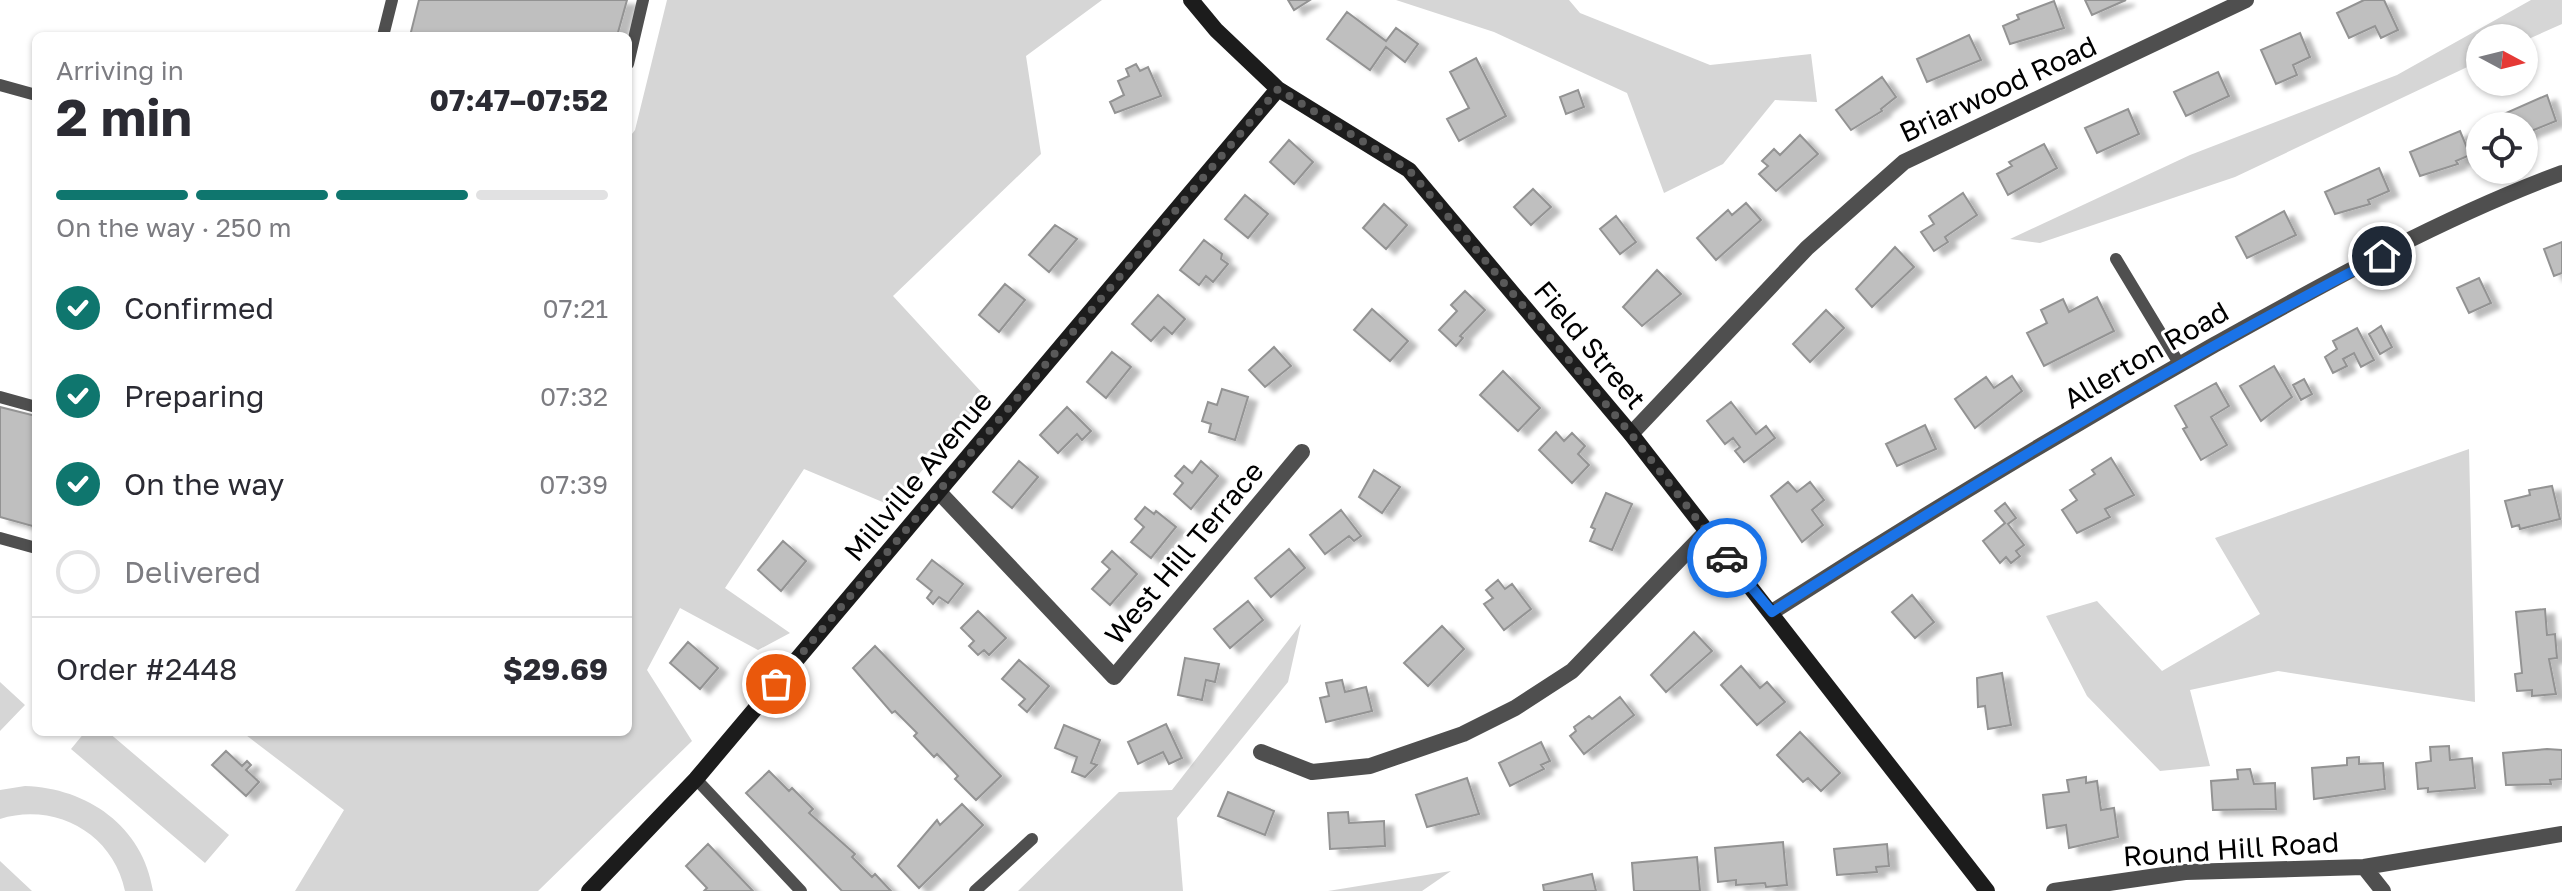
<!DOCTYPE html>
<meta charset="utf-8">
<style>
body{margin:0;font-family:"Golos Text",sans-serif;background:#f2f2f3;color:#2b2b33;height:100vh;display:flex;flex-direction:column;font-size:30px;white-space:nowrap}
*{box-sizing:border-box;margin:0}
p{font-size:26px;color:#7c7c81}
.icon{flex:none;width:44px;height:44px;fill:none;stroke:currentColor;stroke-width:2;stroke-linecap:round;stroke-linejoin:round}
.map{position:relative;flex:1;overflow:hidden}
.side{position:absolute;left:32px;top:32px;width:600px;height:704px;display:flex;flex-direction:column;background:#fff;border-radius:12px;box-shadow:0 2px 6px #0004}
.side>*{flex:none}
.needle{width:52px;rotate:97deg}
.fabs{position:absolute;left:2466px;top:24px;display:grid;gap:16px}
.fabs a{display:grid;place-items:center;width:72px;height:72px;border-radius:50%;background:#fff;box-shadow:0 2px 6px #0004;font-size:40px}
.pin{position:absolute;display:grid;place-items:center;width:68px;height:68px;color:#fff;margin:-34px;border:4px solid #fff;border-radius:50%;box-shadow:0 2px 8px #0007}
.courier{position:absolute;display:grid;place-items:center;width:80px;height:80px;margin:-40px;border:6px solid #1a73e8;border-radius:50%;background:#fff;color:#222;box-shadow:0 2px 10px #0007}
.head em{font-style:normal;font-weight:700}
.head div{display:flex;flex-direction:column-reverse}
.head{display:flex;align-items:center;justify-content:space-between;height:136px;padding:0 24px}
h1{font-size:52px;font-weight:700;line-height:60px}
.bar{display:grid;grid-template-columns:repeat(4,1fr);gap:12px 8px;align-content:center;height:96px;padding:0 24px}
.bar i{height:10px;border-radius:6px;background:#e1e1e2}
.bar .selected{background:#0f766e}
.bar p{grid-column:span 4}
.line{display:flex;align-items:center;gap:20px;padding:0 24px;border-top:2px solid #e1e1e2}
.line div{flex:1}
ol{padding:0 24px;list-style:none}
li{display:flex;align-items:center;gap:24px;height:88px}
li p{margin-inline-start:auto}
li .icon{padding:8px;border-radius:50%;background:#0f766e;color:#fff;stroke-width:4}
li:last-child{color:#7c7c81}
li i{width:44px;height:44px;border:4px solid #e1e1e2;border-radius:50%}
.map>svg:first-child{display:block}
.green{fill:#d6d6d6}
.building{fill:#bfbfbf;stroke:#939393;stroke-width:2;filter:url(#shadow)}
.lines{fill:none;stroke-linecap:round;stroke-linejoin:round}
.lane{stroke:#4f4f4f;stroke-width:12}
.street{stroke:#4f4f4f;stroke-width:16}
.secondary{stroke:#1c1c1c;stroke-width:16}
.done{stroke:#595959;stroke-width:8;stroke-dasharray:0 14.4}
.route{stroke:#1a73e8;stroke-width:10}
.labels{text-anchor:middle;stroke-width:6;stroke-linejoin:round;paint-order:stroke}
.street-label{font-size:28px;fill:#000;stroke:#fff}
</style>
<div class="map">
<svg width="2562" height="891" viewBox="0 0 2562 891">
<defs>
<filter id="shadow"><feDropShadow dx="9" dy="5" stdDeviation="2" flood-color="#0004"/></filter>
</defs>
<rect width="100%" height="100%" fill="#fff"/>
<path class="green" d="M667 0H1102L1026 56 1041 154 893 296 985 396 892 506 804 469 725 588 790 633 758 650 680 608 647 670 692 741 538 891H295L344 810 242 732H628V139L635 130Z
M1396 0H1569L1580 13 1710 65 1811 54 1817 102 1775 100 1723 164 1664 193 1627 93 1494 32Z
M2531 0H2562V24L2524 41V38H2480V61L2235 177 2040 243 2010 239 2190 155 2397 75Z
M2469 449 2475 702 2278 671 2190 690 2210 766 2160 771 2087 696 2046 616 2097 601 2162 671 2260 614 2215 538Z
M1301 624 1288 682 1177 818 1183 891H1018L1119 792 1172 790Z
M0 682 25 705 0 731Z
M85 732H108L229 835 205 863 71 749Z
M25 786C87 788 143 826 153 891H125C113 833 55 802 0 819V790Z
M0 861 32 891H0Z
M1451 871 1422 891H1328Z"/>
<path class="building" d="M419 0H627L617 36H410Z
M1288 0H1310L1294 10Z
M2085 0H2126L2092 15Z
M2364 0H2384L2398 30 2381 38 2375 26 2349 38 2337 13Z
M2054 1 2064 28 2010 44 2003 26 2019 19 2017 15Z
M1347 12 1386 41 1396 28 1418 44 1405 62 1386 47 1370 70 1327 39Z
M2300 33 2310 57 2293 65 2297 75 2276 84 2261 50Z
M1969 35 1981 60 1927 82 1917 59Z
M1476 58 1506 116 1459 141 1447 119 1469 108 1450 72Z
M1136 64 1140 71 1148 67 1161 96 1115 113 1110 102 1124 95 1118 81 1129 76 1126 69Z
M2218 72 2229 96 2186 116 2174 92Z
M1882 77 1896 97 1881 109 1882 111 1851 130 1836 110Z
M1578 90 1584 107 1566 114 1560 97Z
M2547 95 2556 121 2524 134V126H2500L2497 117Z
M2128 109 2139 134 2097 153 2085 128Z
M2460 131 2470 155 2456 161 2458 164 2420 176 2410 152Z
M1800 135 1818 154 1776 191 1759 174 1768 166 1762 161 1774 149 1780 155Z
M1289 140 1313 162 1294 184 1270 162Z
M2044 144 2057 168 2008 195 1997 174 2012 166 2009 162Z
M2379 168 2389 191 2368 200 2370 204 2335 214 2325 192Z
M1533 189 1551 207 1531 225 1514 207Z
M1963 193 1977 215 1945 237 1948 242 1934 251 1921 232 1934 224 1929 216Z
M1245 195 1268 214 1248 238 1225 219Z
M1746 203 1761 220 1716 260 1697 238 1728 210 1732 215Z
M1384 204 1407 225 1386 249 1363 228Z
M2284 211 2296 235 2247 258 2236 237Z
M1616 216 1636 242 1620 254 1600 229Z
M1055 225 1077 239 1049 272 1029 255Z
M1204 240 1222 254 1221 259 1228 264 1213 282 1206 276 1199 285 1180 270Z
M2562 242V273L2554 276 2544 249Z
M1895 247 1914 267 1872 307 1856 289Z
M1657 270 1681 294 1642 326 1623 307Z
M2479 278 2491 303 2469 313 2457 288Z
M1005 284 1025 300 999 332 979 315Z
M1465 291 1485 310 1460 336 1463 338 1456 346 1439 330 1457 311 1451 305Z
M1158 295 1185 319 1172 334 1164 327 1151 341 1132 324Z
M2097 297 2114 331 2044 366 2027 333 2047 323 2041 310 2063 299 2069 312Z
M1372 309 1408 341 1390 361 1354 330Z
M1826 310 1844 328 1810 362 1793 344Z
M2381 326 2392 347 2380 354 2369 334Z
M2357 328 2374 360 2361 367 2354 353 2343 359 2347 366 2333 373 2325 357 2337 349 2333 341Z
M1274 347 1291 366 1265 387 1249 370Z
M1112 352 1131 367 1106 398 1087 382Z
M2274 366 2292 397 2261 421 2240 386Z
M1503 371 1540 408 1518 431 1480 395Z
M2012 376 2022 391 1975 428 1955 399 1986 377 1994 388Z
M2304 379 2312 394 2301 400 2293 385Z
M2216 383 2229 406 2211 417 2227 445 2201 460 2183 429 2187 427 2175 406Z
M1222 389 1248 397 1235 440 1209 432 1211 424 1202 421 1208 402 1217 405Z
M1731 402 1756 434 1766 426 1775 438 1744 462 1735 451 1740 447 1733 438 1725 444 1707 421Z
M0 407 36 416V527L0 517Z
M1067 407 1091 431 1082 440 1077 434 1058 453 1040 435Z
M1925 425 1936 449 1897 466 1886 444Z
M1556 432 1564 441 1572 433 1585 446 1578 454 1589 465 1572 483 1539 450Z
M2111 458 2134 495 2105 509 2110 517 2077 533 2062 510 2077 500 2070 490 2095 474 2092 470Z
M1019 461 1038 477 1012 508 993 492Z
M1201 461 1218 476 1191 509 1174 494 1183 483 1175 476 1184 466 1192 473Z
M1374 470 1400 487 1382 513 1359 497Z
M1788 482 1797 492 1810 482 1824 500 1812 510 1823 525 1802 542 1771 496Z
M2552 486 2560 519 2520 529 2519 525 2512 527 2505 501 2530 495 2529 490Z
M1606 493 1632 504 1612 550 1590 541 1595 529 1591 527Z
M2005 503 2016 518 2008 524 2024 545 2016 551 2020 556 2011 563 2006 557 2000 563 1983 541 2005 523 1995 511Z
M1145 507 1154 514 1156 511 1176 527 1151 558 1131 542 1144 527 1135 519Z
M1341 510 1361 536 1354 541 1349 536 1325 554 1310 535Z
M783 541 806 561 781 591 758 570Z
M1289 549 1305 568 1271 597 1255 578Z
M1112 551 1137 574 1110 605 1092 589 1110 569 1102 562Z
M932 560 963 584 948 603 939 597 933 604 927 598 932 591 917 579Z
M1498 580 1505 589 1512 584 1531 609 1504 630 1484 604 1493 598 1486 590Z
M1912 595 1934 622 1915 638 1892 612Z
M1248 601 1263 620 1230 648 1214 629Z
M2545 609 2547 635 2555 634 2557 658 2549 659 2556 694 2532 696V690L2517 691 2515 674 2522 673 2516 612Z
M978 611 1006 638 989 655 984 650 978 655 969 646 974 641 961 628Z
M1442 626 1464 649 1428 686 1404 663Z
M1694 632 1712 651 1666 692 1651 675Z
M688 642 718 668 700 689 670 663Z
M875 646 1001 776 976 800 955 779 958 776 937 754 934 757 914 736 917 733 895 711 892 713 853 668Z
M1185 658 1219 664 1215 682 1206 680 1202 700 1178 695Z
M1019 660 1049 686 1027 712 1019 705 1025 699 1002 679Z
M1741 666 1760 688 1767 682 1785 702 1757 725 1721 685Z
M2002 673 2011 725 1988 729 1985 706 1978 707 1977 678Z
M1342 680 1345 692 1366 687 1372 711 1326 722 1320 698 1329 696 1326 683Z
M1620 697 1634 715 1584 754 1570 736 1576 731 1574 727 1589 716 1592 719Z
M1166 724 1182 758 1169 764 1163 752 1138 764 1128 742Z
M1064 725 1100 740 1091 763 1097 765 1085 777 1072 772 1077 757 1055 748Z
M1800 732 1840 773 1821 791 1808 778 1803 782 1777 755Z
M1541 742 1550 761 1541 765 1544 769 1510 786 1499 763Z
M2449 746 2450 760 2472 758 2475 788 2428 792V788L2418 789 2416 763 2431 761 2430 747Z
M2547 749 2562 750V779L2550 780 2551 784 2506 785 2503 753Z
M226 751 242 766 247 761 251 765 246 770 259 782 246 796 212 765Z
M2359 757V764L2383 763 2385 789 2314 799 2312 768 2347 765V758Z
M2250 769 2254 784 2275 783 2276 809 2213 810 2211 781 2238 779 2237 770Z
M769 771 789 791 792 788 813 809 809 813 855 854 852 857 872 877 875 874 891 891H842L746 793Z
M2086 777V783L2097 781 2101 810 2114 808 2118 837 2069 848 2066 825 2047 828 2043 795 2069 792 2067 780Z
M1467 778 1479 814 1427 827 1416 795Z
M1228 792 1274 811 1265 835 1218 816Z
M962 804 983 825 919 888 898 866 937 820 940 825Z
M1348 812 1349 823 1384 821 1385 846 1330 849 1328 813Z
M1783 842 1787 885 1766 887 1765 883 1736 885V880L1718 882 1715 848Z
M708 844 753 891H704L707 888 686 866Z
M1887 844 1889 866 1876 867 1877 872 1837 875 1834 849Z
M1697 857 1700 891H1634L1632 863Z
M1592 874 1596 891H1544L1543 885Z"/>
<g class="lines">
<path class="lane" d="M383 36 392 0
M628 64 643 0
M0 85 36 95
M2116 259 2180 365
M0 397 36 407
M0 538 36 548
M696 779 801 891
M975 891 1032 839"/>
<path class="street" d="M1631 434 1807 248 1904 162 2246 0
M939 492 1114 677 1302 452
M1772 612C1917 519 2064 430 2214 345 2327 282 2441 218 2562 173
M1261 752 1312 772 1370 766 1463 734 1515 708 1572 671 1706 532
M2364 867 2383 891
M2054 891 2185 872 2364 867 2562 834"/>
<path class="secondary" d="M1191 0 1216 30 1278 89 1409 170 1631 434 1987 891
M589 891 696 779 1278 89"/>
</g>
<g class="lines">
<path class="done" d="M776 684 1278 89 1409 170 1631 434 1727 558"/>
<path class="route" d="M1727 558 1772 612C1970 485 2172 364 2382 256"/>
</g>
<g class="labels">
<g class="street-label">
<text transform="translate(1998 89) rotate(-25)" y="10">Briarwood Road</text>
<text transform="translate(1590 345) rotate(50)" y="10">Field Street</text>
<text transform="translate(2146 355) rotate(-30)" y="10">Allerton Road</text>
<text transform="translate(918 476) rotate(-50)" y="10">Millville Avenue</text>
<text transform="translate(1184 553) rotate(-50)" y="10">West Hill Terrace</text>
<text transform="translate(2231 849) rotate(-4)" y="10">Round Hill Road</text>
</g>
</g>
</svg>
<div class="fabs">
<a><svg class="needle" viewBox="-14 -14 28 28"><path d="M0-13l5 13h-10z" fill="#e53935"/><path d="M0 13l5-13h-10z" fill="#7c7c81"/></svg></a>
<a><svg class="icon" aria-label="locate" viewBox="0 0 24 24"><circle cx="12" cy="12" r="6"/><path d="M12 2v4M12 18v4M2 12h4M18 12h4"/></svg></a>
</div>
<div class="pin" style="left:776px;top:684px;background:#ea580c"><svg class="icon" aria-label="bag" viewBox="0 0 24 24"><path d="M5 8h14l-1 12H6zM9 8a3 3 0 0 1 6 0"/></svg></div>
<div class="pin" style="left:2382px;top:256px;background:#1f2937"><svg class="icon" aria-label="home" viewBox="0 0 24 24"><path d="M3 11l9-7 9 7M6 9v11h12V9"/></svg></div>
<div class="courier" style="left:1727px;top:558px"><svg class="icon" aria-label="car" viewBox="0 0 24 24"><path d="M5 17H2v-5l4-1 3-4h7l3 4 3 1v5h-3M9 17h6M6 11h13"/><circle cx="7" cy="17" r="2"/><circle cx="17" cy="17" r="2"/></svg></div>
<section class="side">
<div class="head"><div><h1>2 min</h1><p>Arriving in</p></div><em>07:47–07:52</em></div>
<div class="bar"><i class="selected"></i><i class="selected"></i><i class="selected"></i><i></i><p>On the way · 250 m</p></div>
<ol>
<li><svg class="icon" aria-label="check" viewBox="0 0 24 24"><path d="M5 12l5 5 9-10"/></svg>Confirmed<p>07:21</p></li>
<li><svg class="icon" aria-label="check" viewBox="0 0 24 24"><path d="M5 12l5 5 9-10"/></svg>Preparing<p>07:32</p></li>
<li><svg class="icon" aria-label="check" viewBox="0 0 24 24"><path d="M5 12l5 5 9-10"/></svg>On the way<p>07:39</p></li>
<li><i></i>Delivered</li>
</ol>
<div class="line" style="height:104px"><div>Order #2448</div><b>$29.69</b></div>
</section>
</div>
